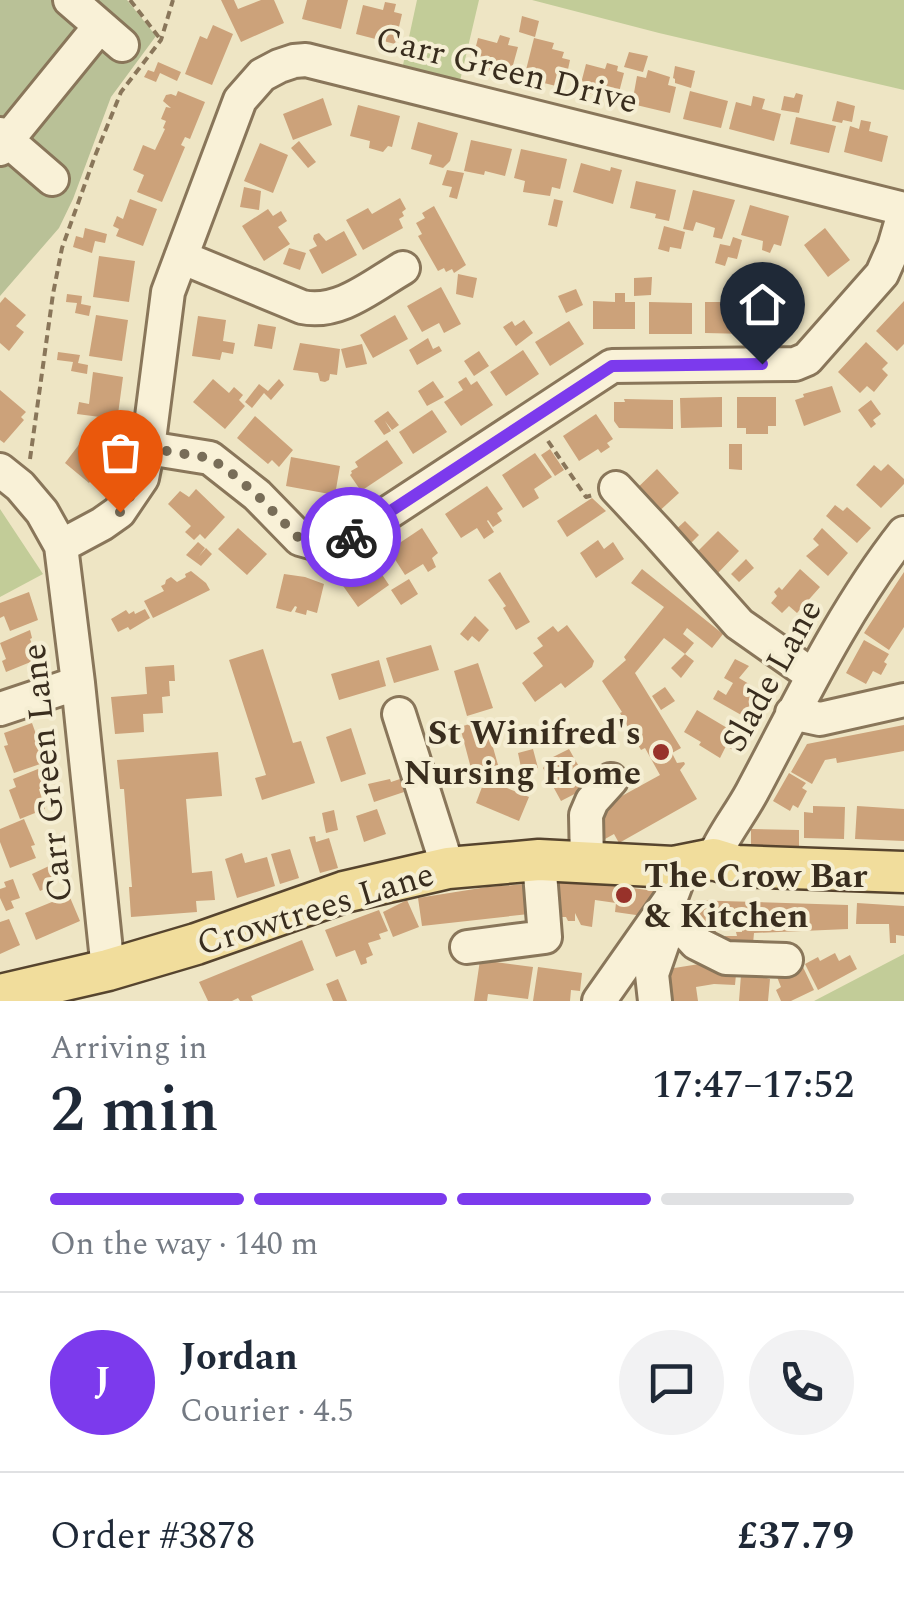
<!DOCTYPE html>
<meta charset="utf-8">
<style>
body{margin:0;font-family:Spectral,serif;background:#f2f2f3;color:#1f2937;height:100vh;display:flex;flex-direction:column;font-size:38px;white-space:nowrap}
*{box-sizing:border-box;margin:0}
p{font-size:32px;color:#747a83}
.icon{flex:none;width:55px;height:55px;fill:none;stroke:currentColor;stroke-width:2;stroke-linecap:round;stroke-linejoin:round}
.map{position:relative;height:1001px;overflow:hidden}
.side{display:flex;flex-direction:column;background:#fff;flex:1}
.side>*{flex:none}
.pin{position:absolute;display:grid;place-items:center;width:85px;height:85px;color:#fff;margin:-102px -42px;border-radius:50% 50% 50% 0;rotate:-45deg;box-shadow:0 0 10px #0007}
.pin .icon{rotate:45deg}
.courier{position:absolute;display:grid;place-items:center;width:100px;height:100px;margin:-50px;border:8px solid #7c3aed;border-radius:50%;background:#fff;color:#222;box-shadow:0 2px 12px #0007}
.head em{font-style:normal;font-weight:600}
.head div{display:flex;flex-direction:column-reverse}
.head{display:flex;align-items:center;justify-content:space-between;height:170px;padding:0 50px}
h1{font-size:65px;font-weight:600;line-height:75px}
.bar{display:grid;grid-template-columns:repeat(4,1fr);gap:15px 10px;align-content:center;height:120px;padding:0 50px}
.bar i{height:12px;border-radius:8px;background:#e0e1e3}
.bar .active{background:#7c3aed}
.bar p{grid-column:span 4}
.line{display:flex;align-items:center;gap:25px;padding:0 50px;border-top:2px solid #e0e1e3}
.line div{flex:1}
.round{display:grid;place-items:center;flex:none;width:105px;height:105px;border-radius:52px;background:#f2f2f3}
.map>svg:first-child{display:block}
.green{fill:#c2cc98}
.cemetery{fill:#b9c197}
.building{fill:#cca27a}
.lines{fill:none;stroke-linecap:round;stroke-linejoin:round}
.minor-casing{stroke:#89765a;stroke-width:38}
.major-casing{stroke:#56442e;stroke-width:45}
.path{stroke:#89765a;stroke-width:4;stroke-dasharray:8 5;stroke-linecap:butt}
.minor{stroke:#f9f1d7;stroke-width:32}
.major{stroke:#f1dd9c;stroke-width:40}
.done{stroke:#786d58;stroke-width:10;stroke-dasharray:0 18}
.route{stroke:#7c3aed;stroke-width:12}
.poi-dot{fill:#98322a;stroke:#f5eed3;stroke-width:4}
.labels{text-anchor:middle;stroke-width:8;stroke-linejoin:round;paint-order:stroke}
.street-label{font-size:35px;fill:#392d1e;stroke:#f5eed3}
.poi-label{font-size:35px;font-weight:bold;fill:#392d1e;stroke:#f5eed3;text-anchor:end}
</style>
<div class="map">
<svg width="904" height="1001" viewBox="0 0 904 1001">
<rect width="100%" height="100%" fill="#eee5c4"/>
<path class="green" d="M417 0H479L460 81 403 65Z
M532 0H904V90L659 33Z
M0 509 43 574 0 597Z
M904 954V1001H814Z"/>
<path class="cemetery" d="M0 0H127L156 36 111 97 73 199 59 228 0 296Z"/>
<path class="building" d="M221 0H234L238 9 261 0H274L284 23 241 42Z
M307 0H348L341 29 302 19Z
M385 2 396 4 394 12 402 14 395 44 356 34 363 5 383 10Z
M522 16 539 21 535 37 519 32Z
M213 25 233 34 212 85 185 74 200 36 207 39Z
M500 35 510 38 508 45 518 47 510 76 471 66 478 38 497 43Z
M534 38 554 43 552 49 564 52 562 58 570 60 564 88 524 78Z
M629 52 648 56 643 72 624 67Z
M158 62 181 72 177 81 160 73 156 82 144 77 148 70 154 72Z
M607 63 618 66 617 71 624 73 617 100 579 91 586 64 605 69Z
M675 66 695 71 691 88 675 83V79L673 78Z
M648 70 670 77 668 85 676 87 670 113 632 104 637 76 646 78Z
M178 91 205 102 190 139 185 137 181 145 185 147 162 202 137 192 144 175 133 170 143 145 155 150 165 129 163 128 166 121 161 119 166 107 171 108 163 101 166 95 171 94 176 96Z
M690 91 728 101 721 128 683 119Z
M796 93 803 95 799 113 781 110 784 96 794 98Z
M753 96 765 99 762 109 781 114 774 141 729 129 736 102 751 106Z
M323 98 332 125 293 140 283 114Z
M837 101 855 106 852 122 843 120 842 123 832 121Z
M358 105 400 116 392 147 388 146 383 152 369 148 370 141 350 136Z
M796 117 836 126 829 153 790 144Z
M861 120 871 122 869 131 888 136 882 162 844 152 850 126 859 129Z
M418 122 458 133 450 161 443 168 429 164 432 155 411 149Z
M471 140 512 149 505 176 485 171 484 175 464 171Z
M299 141 316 162 308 168 291 148Z
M260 143 288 155 273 193 244 181Z
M521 149 567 159 560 189 552 187 550 196 523 192 525 181 514 178Z
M581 163 610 171 611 167 622 170 613 204 573 192Z
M447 170 464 173 457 199 449 197 452 187 442 185Z
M636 181 676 190 669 221 655 218 656 214 630 208Z
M244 187 261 191 259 210 240 207Z
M693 190 735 200 722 239 713 237 715 228 706 225 696 222 693 231 683 229Z
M400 198 406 209 402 212 404 216 399 219 403 228 363 250 346 220 368 208 372 214Z
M130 199 157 209 143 246 116 236 119 229 113 226 117 216 123 219Z
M554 199 563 201 557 227 548 225Z
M750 205 789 216 781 246 774 244 770 253 762 250 763 241 741 235Z
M434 206 466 265 454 273 452 269 446 272 444 268 438 271 418 236 422 234 416 223 425 218 422 213Z
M268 209 273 216 281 211 287 221 278 227 290 244 264 261 242 226Z
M664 226 685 232 681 249 670 247 669 252 658 249Z
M85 228 107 234 105 243 95 241 92 253 73 247 76 236 83 238Z
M825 228 850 260 828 277 804 245Z
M344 231 357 255 322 274 309 250 317 246 313 239 314 235 319 233 326 241Z
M733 237 742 240 737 259 728 257 725 266 715 263 720 244 730 246Z
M289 248 306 253 300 270 283 264Z
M99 256 135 261 129 302 93 297Z
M458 274 477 278 473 298 456 294Z
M652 277 651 295 634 296V278Z
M441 287 461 324 444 333 439 323 422 332 407 306Z
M576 289 583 305 566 313 558 296Z
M615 293H625V302H635V329H593V301L615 302Z
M67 294 82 296 81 304 91 306 89 316 75 313 77 303 66 302Z
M5 297 26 315 16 326 24 332 9 351 0 343V303Z
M761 297H781V316H790V332H781V329H760Z
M904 301V344L897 351 876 331Z
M649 302 692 303V334H649Z
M705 302H747V334L705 333Z
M96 315 128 320 122 361 89 356Z
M395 315 408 339 373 358 360 335Z
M198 316 226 320 223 341 235 343 233 354 222 352 220 360 192 356Z
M524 320 533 333 516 346 503 327 512 321 515 326Z
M569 321 584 344 550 366 535 342Z
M258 324 276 327 272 349 254 346Z
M428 338 433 349 439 346 442 351 417 365 409 350Z
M866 342 888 363 882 369 888 375 874 392 867 386 860 393 838 372Z
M300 343 340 349 337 375 330 374 329 380 325 382 320 381 318 373 293 370Z
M362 344 367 364 346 368 341 349Z
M523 350 539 374 506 396 490 372Z
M479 351 489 366 474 376 464 361Z
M58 352 80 355 78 363 88 365 87 374 71 371 73 362 57 360Z
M93 372 123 377 116 429 99 427 100 417 77 414 79 402 89 404Z
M466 377 471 385 477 381 493 405 461 426 444 402 463 390 458 382Z
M213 379 229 393 234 387 243 395 239 400 245 406 225 429 193 402Z
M279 379 284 385 271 400 264 393 252 408 245 402 259 384 268 391Z
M433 381 444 397 427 406 418 391Z
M832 386 841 412 804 426 795 400 804 397 803 394Z
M0 390 26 412 21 417 24 420 4 443 0 440Z
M722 397V427L681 428 680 398Z
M737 397H776V426H768V434H746V428H737Z
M624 399 673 400V429L619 428 614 421V402H625Z
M871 400 881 414 873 420 876 424 871 428 858 410Z
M432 410 447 432 413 454 399 432Z
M388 411 399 425 392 430 385 421 391 431 384 435 374 421Z
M596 414 613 439 607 443 610 447 601 453 598 449 579 461 563 436Z
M255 416 293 450 279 467 272 460 268 464 237 438Z
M90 430 115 449 89 483 65 463Z
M387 440 403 463 361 491 350 475 352 473 351 471 358 467 355 462Z
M729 444H742V470L729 469Z
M550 449 564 470 555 476 541 455Z
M535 453 552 477 534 489 539 498 523 508 502 475Z
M291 457 340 466 335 495 286 486Z
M888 464 904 479V484L881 508 856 485 874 465 881 471Z
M657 469 679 493 655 515 633 492Z
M487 486 503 509 497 513 502 521 493 527 488 520 487 521 494 532 484 539 477 528 461 538 445 514Z
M196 489 225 517 205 539 200 534 194 540 185 532 191 526 168 504 180 491 189 497Z
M592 498 606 511 567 537 557 521Z
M835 505 843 511 847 507 871 528 857 543 826 516Z
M685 521 699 535 687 547 672 533Z
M238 528 267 554 247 575 218 549Z
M422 528 438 553 432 558 436 567 428 572 423 564 405 575 389 550Z
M822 528 848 553 828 576 806 556 819 545 813 539Z
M718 531 739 551 717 574 696 553Z
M598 540 604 549 613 542 624 559 596 578 580 553Z
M198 542 205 548 199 556 206 548 212 554 201 566 186 555Z
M746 559 754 568 739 582 731 574Z
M373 561 389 585 358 607 341 583Z
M642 569 723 634 712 648 687 628 683 634 694 643 685 654 664 638 635 673 681 748 672 753 677 763 684 762 685 764 680 770 697 799 619 843 614 834 605 839 596 821 605 817 600 808 660 775 645 748 641 750 620 713 622 712 602 681 626 660 624 657 664 607 631 583Z
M800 569 820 587 797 613 789 606 782 613 771 603 777 596 774 592 779 587 782 590Z
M191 571 206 583 210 590 153 618 144 601 164 591 161 586 165 584 166 580 171 577 177 582 186 577 185 574Z
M500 572 530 622 516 630 503 608 506 606 488 580Z
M904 572V627L889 650 864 633Z
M284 574 305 577 324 584 317 613 307 610 306 615 295 612 297 607 295 606 291 612 276 608Z
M409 579 418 594 401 605 391 590Z
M29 592 38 620 10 631 4 616 0 618V603Z
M145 609 150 618 130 630 128 627 118 632 111 619 126 610 129 614 134 611 135 614Z
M475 616 489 630 479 642 472 636 468 641 460 634Z
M567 625 594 661 592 667 565 688 561 683 535 702 522 683 543 666 533 653 543 646 537 638 553 626 558 632Z
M30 630 32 638 30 639 38 659 6 672 2 661 6 659 0 643Z
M864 640 889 654 884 662 887 664 881 675 873 671 866 684 846 673Z
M431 645 439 670 394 683 386 658Z
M263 649 293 743 301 741 315 783 262 800 255 778 266 775 229 660Z
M685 654 694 661 681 678 671 668Z
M735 659 749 666 739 678 759 690 743 716 713 699 718 690 726 695 733 683 724 678Z
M379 660 386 686 339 700 331 674Z
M478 663 493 708 467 716 454 671Z
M174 665 175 681H169L170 696 162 697 163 713 143 714 144 732 115 734 111 697 147 694 145 667Z
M665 687 675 701 661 710 652 696Z
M697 710 744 738 736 752 726 746 720 758 699 745 701 742 684 732Z
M485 719 498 765 472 772 460 727Z
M32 723 46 762 14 773 4 746 8 745 4 733Z
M904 725V751L837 763 836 758 825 760 812 784 791 772 807 744Z
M351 728 366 774 341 782 326 737Z
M533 749 538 768 522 772 518 753Z
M569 749 590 786 561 801 543 768 551 758Z
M218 752 222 796 186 799 192 873 212 871 215 900 196 901 197 912 131 917 129 887H132L124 789H120L117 760Z
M38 769 44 787 39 789 45 809 20 819 9 790 16 787 13 779Z
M789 773 806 783 802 788 807 791 798 808 793 805 790 811 773 801Z
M390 779 391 782 400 779 404 792 374 802 368 784Z
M485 779 529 797 519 821 476 803Z
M813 806 845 807 844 839 804 838V812L813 813Z
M857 806 904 809V841L855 839Z
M377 809 386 834 364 842 356 816Z
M334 810 338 830 326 833 322 813Z
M24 819 35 845 31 846 36 858 10 868 0 842V829Z
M751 829 799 830V849L751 847Z
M315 836 316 842 329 838 338 868 320 873 309 837Z
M290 849 299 878 280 884 271 854Z
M242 853 245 863 267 857 275 886 237 898 225 859Z
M49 866 57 883 40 891 32 874Z
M13 879 20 898 11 901 14 908 6 911 0 898V889L6 887 4 882Z
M555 883H597L654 891 650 917 615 912 616 903 595 900 592 927 581 925 575 913V921H568L566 917H557Z
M526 884 529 914 422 926 418 898 487 887Z
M69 895 80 921 36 940 25 913Z
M407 900 419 927 393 937 383 912Z
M689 900 848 905V929L754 933 752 955 725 952V936H737L736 932H742V919H728V928H722V920H717L716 932 687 931Z
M857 903 904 906V936L896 935V943H890L889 924H856Z
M379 910 388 931 379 934 381 939 368 943 373 955 366 958 367 963 361 965 355 950 336 957 325 930Z
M9 919 20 945 0 954V922Z
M302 940 314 970 251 996 253 1001H240L238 998 232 1001H208L199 982Z
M835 953 839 961 850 955 857 969 818 990 805 964 818 957 820 961Z
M480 960 533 967 528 999 488 994 487 1001H474Z
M712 962 737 964 735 985 714 984 696 987 698 1001H673L668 969Z
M802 965 814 990 791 1001H781L776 990 781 987 777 977Z
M538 967 582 973 580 991 571 990 570 1001H533Z
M752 974 770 979 768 1001H739L741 975 751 976Z
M338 979 347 1001H333L326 984Z"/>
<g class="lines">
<defs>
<path id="minor" d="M70 0 122 45
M0 134 52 179
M0 149 100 26
M181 257 302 307C339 315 372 286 403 268
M148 448 210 458 257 495 300 539 318 544 336 543 348 539 612 366 795 364 807 359 882 274 894 247 904 213
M0 470 20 486 42 512 61 546 78 683 108 970
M616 488 657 532 739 624 812 675
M61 546 102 524 119 512 142 478 148 448 168 292 240 100 262 75 279 66 294 61 306 60 904 209
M0 709 78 683
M792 713 820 719 904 700
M399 714 448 868
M713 859C723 835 739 816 752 792 799 704 842 612 904 533
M587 862 586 815 592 801 611 780
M665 909 696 943 726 958 786 960
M467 947 545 937 539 860
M599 1001 670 900 676 884 673 867
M655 1001 652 974 663 942 675 920"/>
<path id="major" d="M0 995 108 970 196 944 344 892 448 868 539 860 673 867 713 859 736 866 904 872"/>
</defs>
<use href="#minor" class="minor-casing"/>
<use href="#major" class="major-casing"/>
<path class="path" d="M130 0 161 40
M548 441 586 497 593 495
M30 459 53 294 62 248 95 156 115 107 121 92 161 40 173 0"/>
<use href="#minor" class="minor"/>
<use href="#major" class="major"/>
</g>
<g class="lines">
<path class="done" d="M120 512 142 478 148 448 210 458 229 471 257 495 300 539 318 544H336L351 537"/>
<path class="route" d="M351 537 612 366 762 364"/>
</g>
<g class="poi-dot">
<circle cx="661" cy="752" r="10"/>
<circle cx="624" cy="895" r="10"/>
</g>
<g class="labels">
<g class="street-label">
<text transform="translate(507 69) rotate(14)" y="12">Carr Green Drive</text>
<text transform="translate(771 675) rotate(-61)" y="12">Slade Lane</text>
<text transform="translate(46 773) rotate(-96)" y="12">Carr Green Lane</text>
<text transform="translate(315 908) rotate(-17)" y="12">Crowtrees Lane</text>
</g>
<g class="poi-label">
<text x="641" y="744">St Winifred's<tspan x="641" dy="40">Nursing Home</tspan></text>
<text x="644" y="887" text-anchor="start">The Crow Bar<tspan x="644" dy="40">&amp; Kitchen</tspan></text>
</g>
</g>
</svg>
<div class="pin" style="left:120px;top:512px;background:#ea580c"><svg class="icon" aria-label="bag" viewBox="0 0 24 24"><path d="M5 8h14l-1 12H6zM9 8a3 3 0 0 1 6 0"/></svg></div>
<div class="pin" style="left:762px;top:364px;background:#1f2937"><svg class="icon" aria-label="home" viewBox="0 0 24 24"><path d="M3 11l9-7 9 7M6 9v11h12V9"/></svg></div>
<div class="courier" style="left:351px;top:537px"><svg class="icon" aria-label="bike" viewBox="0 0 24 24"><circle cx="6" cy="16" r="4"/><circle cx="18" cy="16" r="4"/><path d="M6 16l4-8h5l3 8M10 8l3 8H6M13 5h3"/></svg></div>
</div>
<section class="side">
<div class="head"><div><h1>2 min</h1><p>Arriving in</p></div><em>17:47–17:52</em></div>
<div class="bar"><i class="active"></i><i class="active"></i><i class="active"></i><i></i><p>On the way · 140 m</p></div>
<div class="line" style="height:180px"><b class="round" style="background:#7c3aed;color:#fff">J</b><div><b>Jordan</b><p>Courier · 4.5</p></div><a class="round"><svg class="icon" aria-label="chat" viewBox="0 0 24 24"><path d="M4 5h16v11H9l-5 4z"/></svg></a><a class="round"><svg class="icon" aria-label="phone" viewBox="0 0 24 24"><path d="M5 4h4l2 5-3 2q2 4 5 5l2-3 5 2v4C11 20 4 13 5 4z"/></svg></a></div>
<div class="line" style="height:130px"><div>Order #3878</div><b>£37.79</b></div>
</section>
